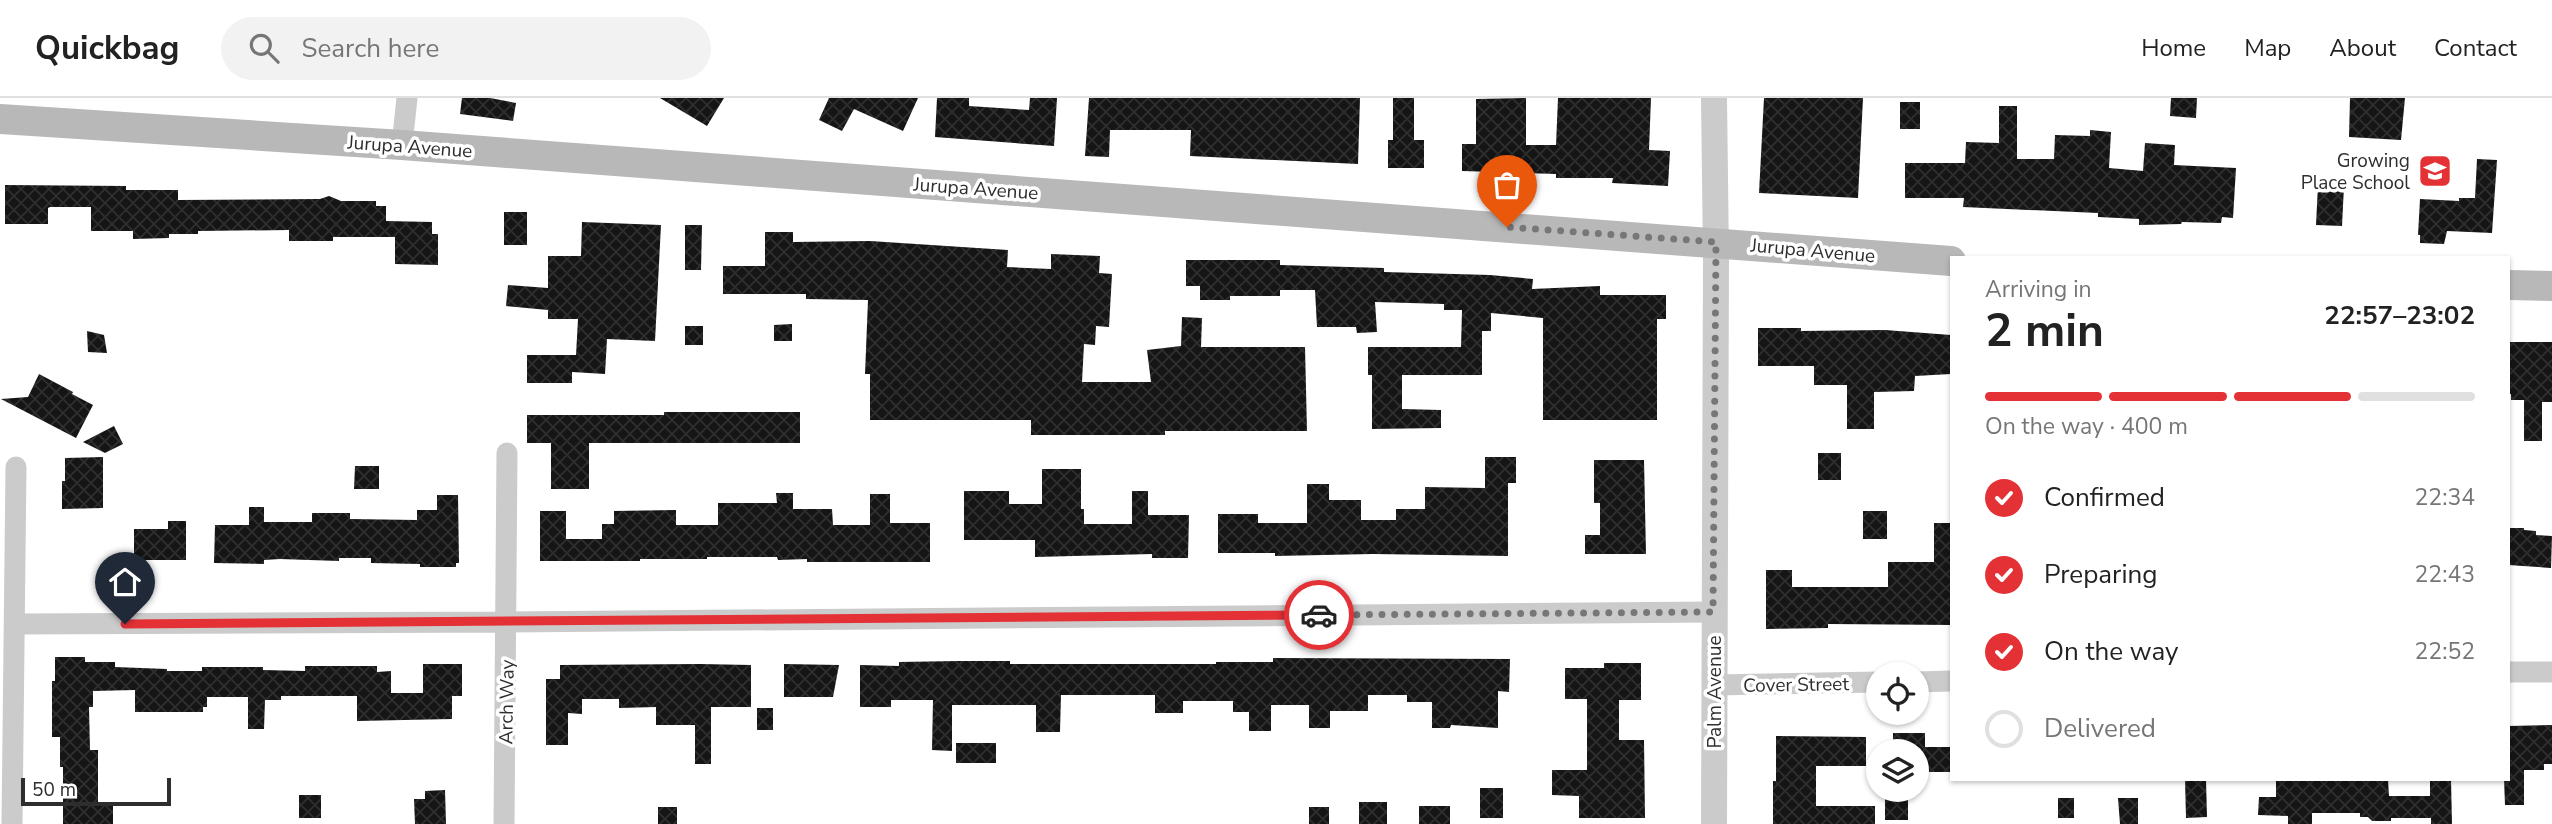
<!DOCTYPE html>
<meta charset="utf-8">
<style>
body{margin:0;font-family:"Nunito Sans",sans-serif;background:#f2f2f2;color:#222;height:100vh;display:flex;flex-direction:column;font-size:26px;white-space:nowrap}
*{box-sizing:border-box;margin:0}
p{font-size:23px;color:#767676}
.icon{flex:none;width:38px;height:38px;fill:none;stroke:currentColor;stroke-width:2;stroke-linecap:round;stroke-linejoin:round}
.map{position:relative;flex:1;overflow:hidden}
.panel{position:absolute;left:1950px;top:158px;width:560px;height:525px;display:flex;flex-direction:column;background:#fff;border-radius:0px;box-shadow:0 2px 5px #0004}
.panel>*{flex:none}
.tools{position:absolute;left:1866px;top:564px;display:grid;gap:14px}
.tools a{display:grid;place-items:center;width:63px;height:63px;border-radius:50%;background:#fff;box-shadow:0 2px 5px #0004;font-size:35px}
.scale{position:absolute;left:21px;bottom:18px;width:150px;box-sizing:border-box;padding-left:7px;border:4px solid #2e2e2e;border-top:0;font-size:19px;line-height:24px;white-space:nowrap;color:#2e2e2e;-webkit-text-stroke:5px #fff;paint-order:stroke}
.pin{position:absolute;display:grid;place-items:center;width:60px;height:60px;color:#fff;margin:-72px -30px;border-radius:50% 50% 50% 0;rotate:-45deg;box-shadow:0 0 7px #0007}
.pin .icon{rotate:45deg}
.courier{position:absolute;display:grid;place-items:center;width:70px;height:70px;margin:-35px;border:5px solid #e43136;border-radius:50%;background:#fff;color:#222;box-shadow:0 2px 9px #0007}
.head em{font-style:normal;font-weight:700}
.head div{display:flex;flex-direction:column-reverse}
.head{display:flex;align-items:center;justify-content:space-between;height:119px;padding:0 35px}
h1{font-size:46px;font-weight:700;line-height:52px}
.bar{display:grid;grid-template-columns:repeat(4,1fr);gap:10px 7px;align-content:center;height:84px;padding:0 35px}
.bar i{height:9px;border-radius:5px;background:#e0e0e0}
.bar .selected{background:#e43136}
.bar p{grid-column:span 4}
ol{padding:0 35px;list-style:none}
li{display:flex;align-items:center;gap:21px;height:77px}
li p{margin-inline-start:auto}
li .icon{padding:7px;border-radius:50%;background:#e43136;color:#fff;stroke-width:4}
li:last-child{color:#767676}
li i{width:38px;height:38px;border:4px solid #e0e0e0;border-radius:50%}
header{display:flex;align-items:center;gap:42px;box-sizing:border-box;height:98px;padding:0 35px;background:#fff;border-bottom:2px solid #e0e0e0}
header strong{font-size:33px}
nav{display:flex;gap:38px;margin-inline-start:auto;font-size:24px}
.search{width:490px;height:63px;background:#f2f2f2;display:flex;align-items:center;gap:18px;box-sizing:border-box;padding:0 24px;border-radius:38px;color:#767676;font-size:26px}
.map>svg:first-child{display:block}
.building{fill:url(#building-cross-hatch)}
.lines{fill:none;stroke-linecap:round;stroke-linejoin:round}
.minor{stroke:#cbcbcb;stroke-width:21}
.tertiary{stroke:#cbcbcb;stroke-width:26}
.secondary{stroke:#b8b8b8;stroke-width:30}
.done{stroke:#777;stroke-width:7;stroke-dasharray:0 12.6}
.route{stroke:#e43136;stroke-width:9}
.labels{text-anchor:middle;stroke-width:7;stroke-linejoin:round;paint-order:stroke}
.street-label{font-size:19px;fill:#2e2e2e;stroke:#fff}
.poi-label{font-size:19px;fill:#2e2e2e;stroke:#fff;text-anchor:end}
</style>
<header>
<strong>Quickbag</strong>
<div class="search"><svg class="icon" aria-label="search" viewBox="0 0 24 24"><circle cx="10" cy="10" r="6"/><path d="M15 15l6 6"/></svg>Search here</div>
<nav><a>Home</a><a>Map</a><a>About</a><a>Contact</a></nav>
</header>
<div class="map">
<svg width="2552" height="726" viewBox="0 0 2552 726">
<defs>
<pattern id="building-cross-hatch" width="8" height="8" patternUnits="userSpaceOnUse" patternTransform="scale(1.75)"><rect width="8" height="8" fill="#151515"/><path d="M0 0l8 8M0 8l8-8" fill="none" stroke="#2f2f2f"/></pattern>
</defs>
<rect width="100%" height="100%" fill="#fff"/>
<path class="building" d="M462 0H490L516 5 513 23 460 16Z
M660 0H724L707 28Z
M829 0H918L903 33 854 11 842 33 819 22Z
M937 0H969V8L1029 12 1030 0H1057L1054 48 935 39Z
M1089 0H1360L1358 66 1190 58 1191 32H1110L1109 59 1085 58Z
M1393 0H1414V42H1424V70H1388V42H1393Z
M1526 0V47H1556L1558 0H1651L1649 52 1670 53 1668 88 1612 85 1613 80H1556V76L1462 73V46H1476V1Z
M1764 0H1863L1858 100 1759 95Z
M2171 0H2197L2196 20 2170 18Z
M2350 0H2405L2401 42 2349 39Z
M1900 4H1920V31H1900Z
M1999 8H2017V61H2054L2055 37 2090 38V32L2111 34 2109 70 2143 73 2145 45 2175 47 2174 67 2236 70 2233 120 2222 119 2221 125 2182 124 2181 126 2139 127V121L2098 119V115L1963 109 1964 100H1905V65H1965L1966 44 1999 45Z
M2477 61 2497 62 2492 135 2447 133 2444 146 2420 145V137H2418L2420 101 2459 103V100H2475Z
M5 87 126 88V92H178V102L320 101 329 98 341 103H376V108H386V123L432 124V136H438V167L395 166V139H333V143H289V132L198 133V136H169V140L133 141V133H91V109H50L48 110V126H5Z
M2318 87 2344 88 2342 128 2316 127Z
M504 114H527V147H504Z
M582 124 661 127 655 243 607 241 605 276 572 274V285H527V257H576L578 221H548V212L506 208 508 187 548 190V158H581Z
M685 127H702L701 172H685Z
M765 134H793V144L870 143 1008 152 1007 169 1027 170 1051 171V156L1100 158 1099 175 1112 176 1109 229 1096 228 1095 247 1084 246 1082 284H1151L1147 252 1181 248 1182 219 1202 220 1201 249H1305L1307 333H1165V337H1031V322H870V276H865L868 202 806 201V196H723V168H765Z
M1186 162H1280V167L1384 170V174L1490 177 1533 181 1532 191 1600 188V197H1666V221H1657V322H1543V220L1491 215V233H1482V277H1402V311L1441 312V330L1372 331V277H1368V249H1461L1462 212H1444V206L1375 204 1377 234 1357 235 1356 229H1317L1315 192H1280V198H1230V202H1200V188H1186Z
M792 226V243H774V227Z
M685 228H703V247H685Z
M1758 230H1801V233L1885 232 1951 237V276L1915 278 1914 293 1874 294V331H1847V287H1814V268H1758Z
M87 233 104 237 107 255 88 254Z
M2508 244H2552V304H2542V343H2524V302H2511V296H2508Z
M39 276 73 294 72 296 93 307 76 340 1 301 28 299Z
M664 314H800V345H589V391H551V345H527V317H664Z
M114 328 123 346 105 355 83 344Z
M1818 355H1841V382H1818Z
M103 359V410L62 411V383H65V360Z
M1485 359H1516V385H1508V458L1373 456 1275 458V455H1218V416H1258V425H1307V386H1329V402H1361V422H1396V411H1425V389L1485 390Z
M1594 362H1644L1646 456H1585V437H1600V405H1594Z
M355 368H379V391H354Z
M1042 371H1081V411H1084V426H1132V393H1148V417H1189L1188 460H1152V456L1035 459V442H964V393H1009V406H1042Z
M776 395H793V411H832L833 427H870V396H890V425H930V464H807V461L778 462 777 459H707V461H640V463H540V413H566V441H602V426H614V413L676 412V427H718V405H777Z
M437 397H458L459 465H456V469H420V466L371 465V460H339V463L280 461 264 462V466L214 465 215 427H249V409H264V424H312V415H350V421L417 422V412H437Z
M1863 413H1887V441H1863Z
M168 423H186V462H134V431H168Z
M1934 425H1951V527L1828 526V530L1766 531V472H1792V489H1888V464H1934Z
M2508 430H2524V432L2536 433V437L2552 438 2551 470 2508 467Z
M55 559H85V564H115V569L167 571V573H202V569H263V572L305 573V568H377V574L391 573V595H423V566H462V598H452V621L357 623V598H281V602H265L264 631H248V599H207V609H203V614H135V592L93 593V609H89L90 652H98V705H113V726H63V669H60V639H52V583H55Z
M1273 560 1510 561 1509 594 1498 593V630L1451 627 1450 630H1432V604H1407V597H1368V613H1330V630H1309V607H1271V633H1249V614H1233V603H1183V615H1155V597H1061L1060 634H1036V607H952V653L932 652 933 602H891V609H860V567L899 568V564L958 563H1010V566H1216V564H1273Z
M1604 565H1641V602H1619V642H1644L1645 720H1579V698L1552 697V672H1587V601H1565V570H1604Z
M700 566 751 567V609H711V666H695V627H656V609L619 610V601H582V616L568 615V647H546V581H560V567Z
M784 566 839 567 833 599H784Z
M757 610H773V632H757Z
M2552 627V666H2544V672H2524V707H2505L2504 681H2508V628Z
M1893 635H1925V649H1951V674H1916V653H1893Z
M1776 638 1866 639V668H1816V708H1875V726H1773V683H1776Z
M956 645H996V665H956Z
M2185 681H2206L2207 719 2186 720Z
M2276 681H2388L2389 698H2430V681H2451L2452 726H2431V720H2391V723H2372L2368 719H2360V715H2312V726H2288V718L2258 717 2259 699H2276Z
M1480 690H1503V720H1480Z
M1885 691H1908V722H1885Z
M445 692 446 726H415L414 701H425V693Z
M299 697H321V720H299Z
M2058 700H2074V720H2058Z
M2118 700H2138V726H2120Z
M1359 704H1387V726H1359Z
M1419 708H1450V726H1419Z
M658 709H677V726H658Z
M1309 709H1329V726H1309Z"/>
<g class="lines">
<path class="minor" d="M402 47 407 0
M16 526 506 524 1713 514
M2508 574H2552
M1916 584 1951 583
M1714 587 1878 584
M12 726 16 369
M504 726 507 355"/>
<path class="tertiary" d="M1714 726 1716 159 1714 0"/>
<path class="secondary" d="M0 21 402 47 1951 163
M2508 187 2552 188"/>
</g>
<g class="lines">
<path class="done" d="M1319 517 1713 514 1716 144 1507 129"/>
<path class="route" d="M125 526 1319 517"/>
</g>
<defs>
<symbol id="school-square" viewBox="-11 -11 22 22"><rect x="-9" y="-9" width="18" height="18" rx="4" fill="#e43136" stroke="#fff"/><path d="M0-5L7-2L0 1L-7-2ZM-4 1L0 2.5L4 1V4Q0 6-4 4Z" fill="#fff"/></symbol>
</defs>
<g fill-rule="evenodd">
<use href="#school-square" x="2416" y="54" width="38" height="38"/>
</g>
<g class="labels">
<g class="street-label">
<text transform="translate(410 48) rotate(4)" y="7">Jurupa Avenue</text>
<text transform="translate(976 90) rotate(4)" y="7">Jurupa Avenue</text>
<text transform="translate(1813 152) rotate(5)" y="7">Jurupa Avenue</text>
<text transform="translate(1796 586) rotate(-1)" y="7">Cover Street</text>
<text transform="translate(1714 594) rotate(-90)" y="7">Palm Avenue</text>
<text transform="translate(506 604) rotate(-89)" y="7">Arch Way</text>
</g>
<g class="poi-label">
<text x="2410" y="69">Growing<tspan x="2410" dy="22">Place School</tspan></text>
</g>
</g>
</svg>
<div class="tools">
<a><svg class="icon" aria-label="locate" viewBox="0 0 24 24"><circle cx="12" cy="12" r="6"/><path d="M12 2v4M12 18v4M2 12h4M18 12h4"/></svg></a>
<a><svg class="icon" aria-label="layers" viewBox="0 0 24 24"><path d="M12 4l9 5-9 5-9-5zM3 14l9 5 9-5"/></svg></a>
</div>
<div class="scale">50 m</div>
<div class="pin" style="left:1507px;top:129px;background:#ea580c"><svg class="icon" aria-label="bag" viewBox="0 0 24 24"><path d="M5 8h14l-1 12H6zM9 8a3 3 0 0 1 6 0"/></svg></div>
<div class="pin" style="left:125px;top:526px;background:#1f2937"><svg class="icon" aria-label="home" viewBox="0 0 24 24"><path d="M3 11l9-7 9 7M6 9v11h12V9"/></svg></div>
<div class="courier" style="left:1319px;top:517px"><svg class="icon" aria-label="car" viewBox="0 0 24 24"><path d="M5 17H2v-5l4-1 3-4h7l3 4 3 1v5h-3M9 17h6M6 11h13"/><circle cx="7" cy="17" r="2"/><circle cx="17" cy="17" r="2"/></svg></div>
<section class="panel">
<div class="head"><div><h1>2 min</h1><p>Arriving in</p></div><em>22:57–23:02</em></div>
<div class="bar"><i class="selected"></i><i class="selected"></i><i class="selected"></i><i></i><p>On the way · 400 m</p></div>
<ol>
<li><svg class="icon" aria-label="check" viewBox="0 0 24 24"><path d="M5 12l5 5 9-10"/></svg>Confirmed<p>22:34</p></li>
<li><svg class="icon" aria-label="check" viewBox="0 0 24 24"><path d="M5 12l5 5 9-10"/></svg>Preparing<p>22:43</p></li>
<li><svg class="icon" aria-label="check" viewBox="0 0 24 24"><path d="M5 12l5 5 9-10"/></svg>On the way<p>22:52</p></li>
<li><i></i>Delivered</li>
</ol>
</section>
</div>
